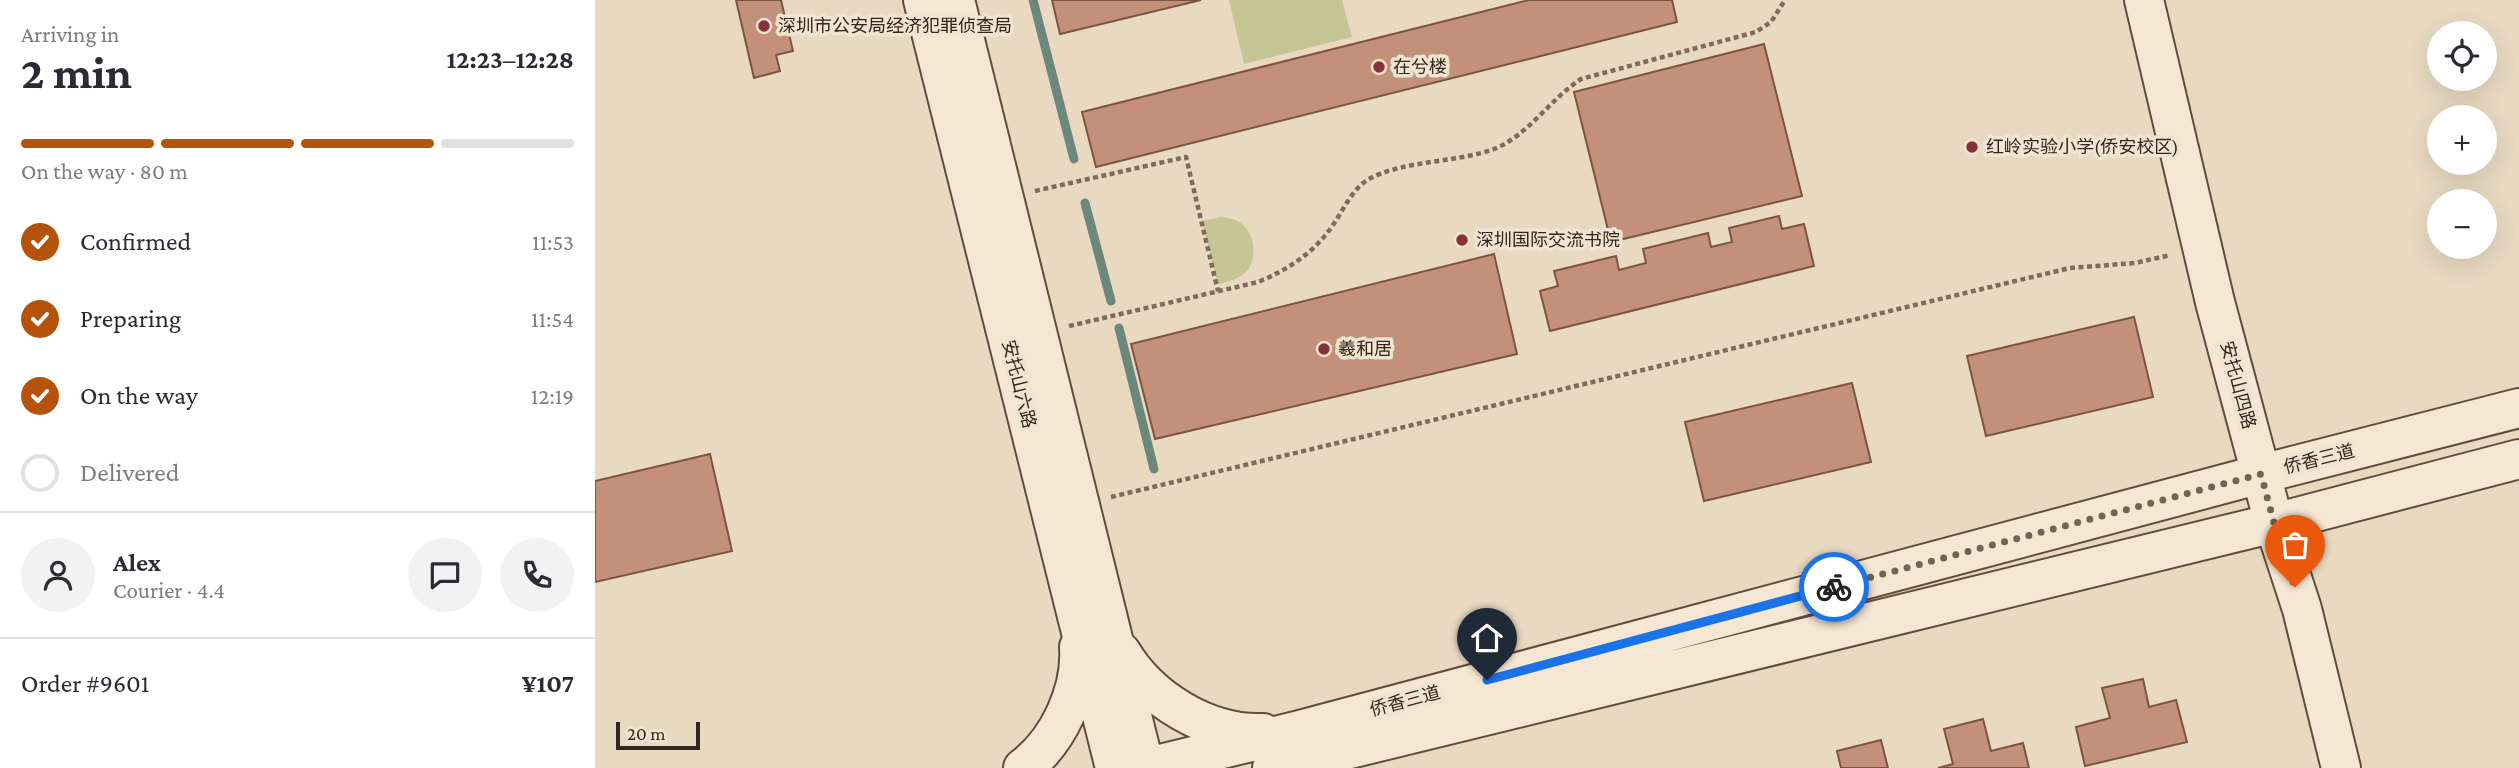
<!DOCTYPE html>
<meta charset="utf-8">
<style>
body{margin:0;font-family:"Crimson Pro","Noto Sans SC",serif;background:#f2f2f3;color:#2b2b33;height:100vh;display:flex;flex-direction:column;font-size:26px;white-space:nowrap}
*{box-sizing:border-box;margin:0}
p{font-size:23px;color:#7c7c81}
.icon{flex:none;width:38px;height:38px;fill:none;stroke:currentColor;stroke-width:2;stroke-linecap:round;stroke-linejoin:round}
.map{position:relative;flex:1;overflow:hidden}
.drawer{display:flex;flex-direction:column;background:#fff;width:595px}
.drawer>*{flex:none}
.buttons{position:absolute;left:1832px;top:21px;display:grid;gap:14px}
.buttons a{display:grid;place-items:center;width:70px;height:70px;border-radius:50%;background:#fff;box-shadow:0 7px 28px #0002;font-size:35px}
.scale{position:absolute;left:21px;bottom:18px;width:84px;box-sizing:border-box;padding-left:7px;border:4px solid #31251d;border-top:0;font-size:19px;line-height:24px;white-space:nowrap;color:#31251d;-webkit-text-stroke:5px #f1e4d0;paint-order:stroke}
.pin{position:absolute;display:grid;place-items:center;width:60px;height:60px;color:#fff;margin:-72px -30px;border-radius:50% 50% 50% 0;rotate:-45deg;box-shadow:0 0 7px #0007}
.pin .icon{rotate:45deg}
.courier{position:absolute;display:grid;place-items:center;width:70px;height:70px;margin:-35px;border:5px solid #1a73e8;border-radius:50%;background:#fff;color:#222;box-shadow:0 2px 9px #0007}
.summary em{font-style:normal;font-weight:700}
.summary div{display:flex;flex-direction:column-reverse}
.summary{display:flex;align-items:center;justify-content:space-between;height:119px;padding:0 21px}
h1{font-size:46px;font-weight:700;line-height:52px}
.bar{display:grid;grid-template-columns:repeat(4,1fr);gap:10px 7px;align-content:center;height:84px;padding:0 21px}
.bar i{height:9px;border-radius:5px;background:#e1e1e2}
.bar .current{background:#b45309}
.bar p{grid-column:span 4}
.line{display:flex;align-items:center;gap:18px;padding:0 21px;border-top:2px solid #e1e1e2}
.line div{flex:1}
.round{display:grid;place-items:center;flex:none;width:74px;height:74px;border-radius:37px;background:#f2f2f3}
ol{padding:0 21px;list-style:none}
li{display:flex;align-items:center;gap:21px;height:77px}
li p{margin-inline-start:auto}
li .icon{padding:7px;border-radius:50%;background:#b45309;color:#fff;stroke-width:4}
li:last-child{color:#7c7c81}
li i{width:38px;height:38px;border:4px solid #e1e1e2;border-radius:50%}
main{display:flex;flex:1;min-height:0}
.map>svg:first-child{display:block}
.green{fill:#c5c596}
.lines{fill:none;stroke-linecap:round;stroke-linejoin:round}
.stream{stroke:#6c887e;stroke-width:9}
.building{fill:#c3917a;stroke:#7d5443;stroke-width:2}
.secondary-casing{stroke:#624c3e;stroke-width:42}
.path{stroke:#806b5a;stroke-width:4.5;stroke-dasharray:5 3.5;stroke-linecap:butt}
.secondary{stroke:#f5e7d3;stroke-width:38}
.done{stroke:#716456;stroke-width:7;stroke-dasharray:0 12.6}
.route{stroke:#1a73e8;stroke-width:9}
.poi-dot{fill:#89313a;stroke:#f1e4d0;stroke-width:2.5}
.labels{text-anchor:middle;stroke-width:7;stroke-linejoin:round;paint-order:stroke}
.poi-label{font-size:18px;fill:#31251d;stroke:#f1e4d0;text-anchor:start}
.street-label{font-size:18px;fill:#31251d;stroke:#f1e4d0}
</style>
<main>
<section class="drawer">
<div class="summary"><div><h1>2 min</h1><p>Arriving in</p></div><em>12:23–12:28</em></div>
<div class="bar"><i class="current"></i><i class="current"></i><i class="current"></i><i></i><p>On the way · 80 m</p></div>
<ol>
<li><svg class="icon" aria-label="check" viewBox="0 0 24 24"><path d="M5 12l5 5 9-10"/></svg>Confirmed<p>11:53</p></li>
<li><svg class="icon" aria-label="check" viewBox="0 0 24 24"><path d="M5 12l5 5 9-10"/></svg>Preparing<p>11:54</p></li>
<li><svg class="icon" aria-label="check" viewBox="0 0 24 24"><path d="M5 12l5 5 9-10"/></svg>On the way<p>12:19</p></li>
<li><i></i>Delivered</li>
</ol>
<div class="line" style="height:126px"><a class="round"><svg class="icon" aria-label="person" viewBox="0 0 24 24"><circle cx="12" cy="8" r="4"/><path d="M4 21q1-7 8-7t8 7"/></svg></a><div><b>Alex</b><p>Courier · 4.4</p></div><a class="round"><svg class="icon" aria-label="chat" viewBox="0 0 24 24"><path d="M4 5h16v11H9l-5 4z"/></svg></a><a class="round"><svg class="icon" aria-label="phone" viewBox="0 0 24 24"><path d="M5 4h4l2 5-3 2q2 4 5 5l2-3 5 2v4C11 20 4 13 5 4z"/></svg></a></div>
<div class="line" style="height:91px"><div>Order #9601</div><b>¥107</b></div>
</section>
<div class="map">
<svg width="1924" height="768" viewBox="0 0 1924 768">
<rect width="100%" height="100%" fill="#e9d9c1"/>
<path class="green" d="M634 0H747L757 37 649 64Z
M626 217C634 218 641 219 647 224 661 235 663 262 649 274 641 280 632 282 623 284L607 221Z"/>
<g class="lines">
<path class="stream" d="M438 0 479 159
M490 203 516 301
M524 328 559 469"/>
</g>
<path class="building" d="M141 0H186L198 51 181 55 185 71 159 78Z
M457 0H606L465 34Z
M934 0H1077L1082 22 501 167 487 112Z
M1169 44 1207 196 1016 242 979 92Z
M1184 216 1187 229 1209 224 1219 266 955 331 945 291 963 286 959 271 1021 256 1024 270 1051 263 1048 249 1113 233 1116 247 1137 242 1134 228Z
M899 254 922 354 560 439 536 344Z
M1539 317 1558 397 1391 436 1372 356Z
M1257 383 1276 462 1109 501 1090 422Z
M115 454 137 551 0 582V481Z
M1548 679 1554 707 1581 700 1592 742 1490 766 1481 727 1515 718 1507 688Z
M1388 719 1396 751 1428 743 1434 768H1343L1358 764 1349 729Z
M1286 740 1293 768H1246L1242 751Z"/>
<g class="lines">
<defs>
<path id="secondary" d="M328 0 520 768
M360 0 550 768
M1549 0 1620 302 1679 523 1707 609 1746 768
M526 652C554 699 612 735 668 733
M428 768C463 742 487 691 484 647
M549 768 705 730 1666 474 1924 408
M677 768 1679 523 1924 459"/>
</defs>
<use href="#secondary" class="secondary-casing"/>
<path class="path" d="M440 191 591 157 623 291
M474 326 663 282C694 269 719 253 738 225 749 209 757 189 774 179 809 160 861 163 899 149 934 135 955 99 986 79L1161 32 1176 22 1190 0
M516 497 1475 268 1540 263 1575 255"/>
<use href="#secondary" class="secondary"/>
</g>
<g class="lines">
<path class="done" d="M1239 587 1666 474 1679 523 1700 587"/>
<path class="route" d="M892 680 1239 587"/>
</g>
<g class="poi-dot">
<circle cx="169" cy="26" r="7"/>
<circle cx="784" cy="67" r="7"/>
<circle cx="1377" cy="147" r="7"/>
<circle cx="867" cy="240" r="7"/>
<circle cx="729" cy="349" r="7"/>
</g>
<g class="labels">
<g class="poi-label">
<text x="183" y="32">深圳市公安局经济犯罪侦查局</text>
<text x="798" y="73">在兮楼</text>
<text x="1391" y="153">红岭实验小学(侨安校区)</text>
<text x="881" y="246">深圳国际交流书院</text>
<text x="743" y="355">羲和居</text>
</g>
<g class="street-label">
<text transform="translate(424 384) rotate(76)" y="6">安托山六路</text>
<text transform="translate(1643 385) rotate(75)" y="6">安托山四路</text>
<text transform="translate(1724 459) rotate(-14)" y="6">侨香三道</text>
<text transform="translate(810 701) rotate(-15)" y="6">侨香三道</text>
</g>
</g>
</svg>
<div class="buttons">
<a><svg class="icon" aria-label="locate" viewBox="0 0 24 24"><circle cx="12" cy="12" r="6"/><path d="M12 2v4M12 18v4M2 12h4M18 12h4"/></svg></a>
<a>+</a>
<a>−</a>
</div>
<div class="scale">20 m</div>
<div class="pin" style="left:1700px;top:587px;background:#ea580c"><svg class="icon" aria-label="bag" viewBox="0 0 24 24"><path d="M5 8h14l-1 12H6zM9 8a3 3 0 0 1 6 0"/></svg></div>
<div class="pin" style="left:892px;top:680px;background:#1f2937"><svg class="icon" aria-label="home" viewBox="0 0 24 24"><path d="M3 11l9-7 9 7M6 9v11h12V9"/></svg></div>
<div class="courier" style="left:1239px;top:587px"><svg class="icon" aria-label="bike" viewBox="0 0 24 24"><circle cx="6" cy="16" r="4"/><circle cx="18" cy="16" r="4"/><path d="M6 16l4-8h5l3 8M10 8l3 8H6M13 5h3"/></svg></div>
</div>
</main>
